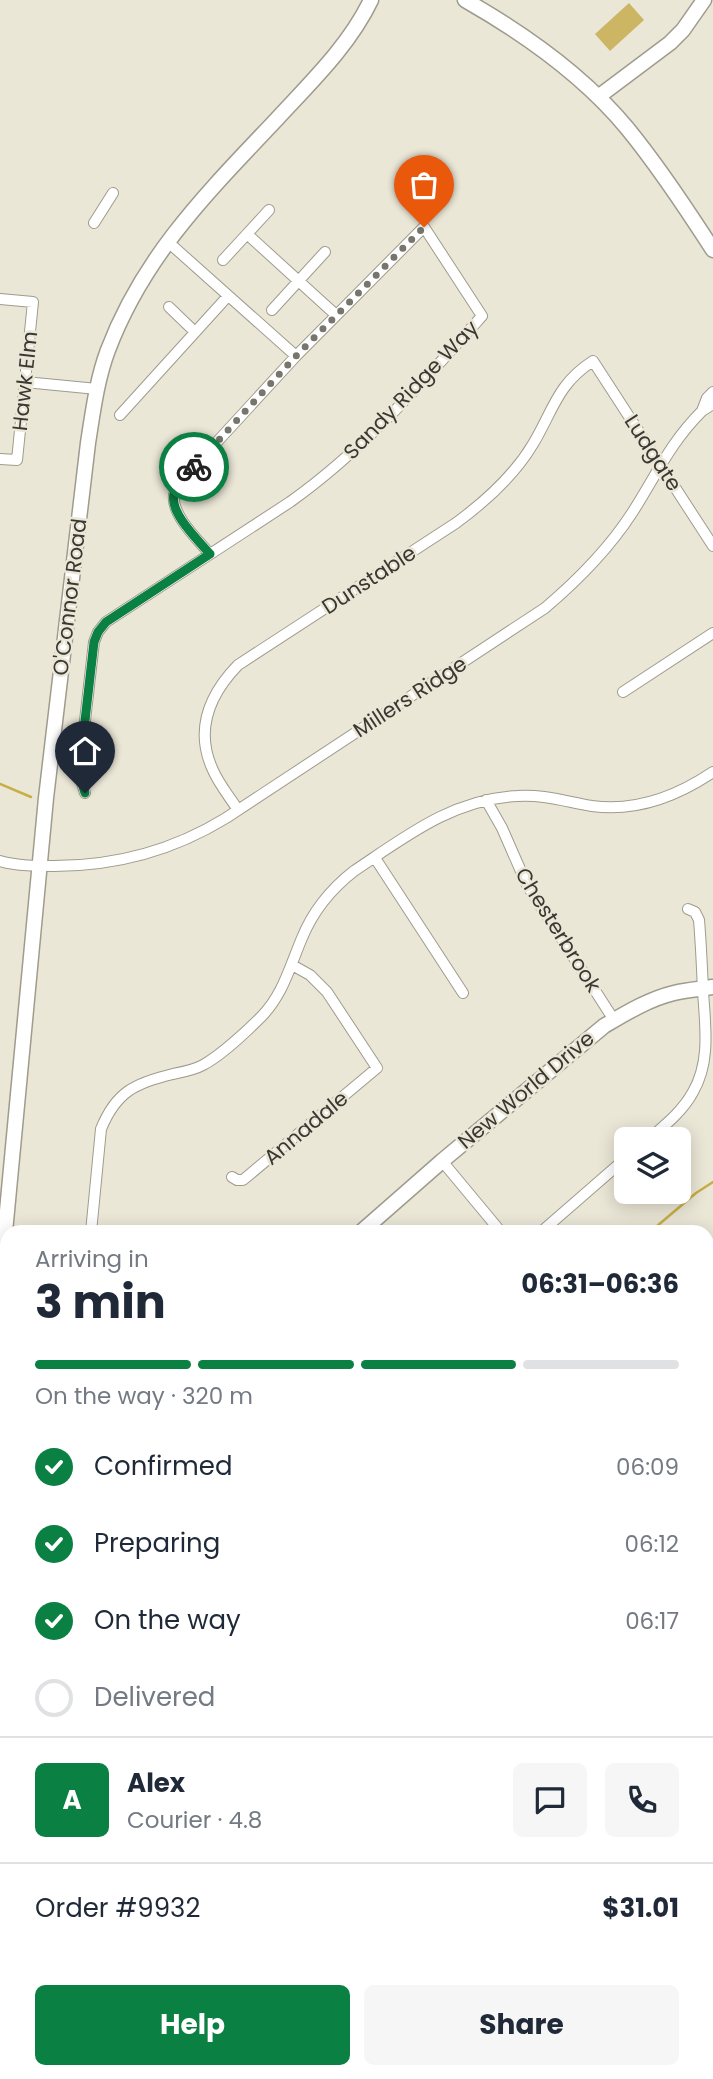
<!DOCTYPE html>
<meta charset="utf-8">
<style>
body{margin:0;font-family:Poppins,sans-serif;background:#f6f6f7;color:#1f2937;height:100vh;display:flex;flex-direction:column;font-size:26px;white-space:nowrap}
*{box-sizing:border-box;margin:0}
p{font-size:23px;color:#747a83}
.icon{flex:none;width:38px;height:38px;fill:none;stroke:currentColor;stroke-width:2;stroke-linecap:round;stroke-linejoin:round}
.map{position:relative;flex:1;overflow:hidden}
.drawer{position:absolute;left:0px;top:1225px;width:714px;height:854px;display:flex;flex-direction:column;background:#fff;border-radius:21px 21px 0 0;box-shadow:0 4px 18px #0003}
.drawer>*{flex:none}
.buttons{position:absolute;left:614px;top:1127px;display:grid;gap:14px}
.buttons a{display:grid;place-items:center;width:77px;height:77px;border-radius:10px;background:#fff;box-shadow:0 4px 18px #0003;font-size:35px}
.pin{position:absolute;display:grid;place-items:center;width:60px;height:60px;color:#fff;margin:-72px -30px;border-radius:50% 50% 50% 0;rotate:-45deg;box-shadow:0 0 7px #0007}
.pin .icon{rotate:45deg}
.courier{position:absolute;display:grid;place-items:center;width:70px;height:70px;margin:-35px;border:5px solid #0b8043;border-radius:50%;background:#fff;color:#222;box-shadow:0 2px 9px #0007}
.headline em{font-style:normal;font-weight:700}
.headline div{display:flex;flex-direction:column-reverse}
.headline{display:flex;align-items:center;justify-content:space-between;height:119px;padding:0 35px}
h1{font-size:46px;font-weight:700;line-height:52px}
.bar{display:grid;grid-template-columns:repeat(4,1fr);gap:10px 7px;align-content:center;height:84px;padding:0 35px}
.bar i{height:9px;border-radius:5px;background:#e0e1e3}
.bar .current{background:#0b8043}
.bar p{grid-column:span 4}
.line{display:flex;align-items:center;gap:18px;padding:0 35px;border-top:2px solid #e0e1e3}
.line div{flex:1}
.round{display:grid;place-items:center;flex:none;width:74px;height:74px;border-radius:10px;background:#f6f6f7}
ol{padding:0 35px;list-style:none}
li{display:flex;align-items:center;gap:21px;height:77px}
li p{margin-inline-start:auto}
li .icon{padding:7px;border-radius:50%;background:#0b8043;color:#fff;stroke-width:4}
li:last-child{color:#747a83}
li i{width:38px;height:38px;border:4px solid #e0e1e3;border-radius:50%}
.button{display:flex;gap:14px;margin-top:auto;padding:14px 35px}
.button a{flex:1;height:80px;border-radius:10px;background:#0b8043;color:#fff;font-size:28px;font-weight:700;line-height:80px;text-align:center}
.button a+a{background:#f6f6f7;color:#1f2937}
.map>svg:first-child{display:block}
.green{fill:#ccb563}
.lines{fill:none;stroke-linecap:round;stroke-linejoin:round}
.stream{stroke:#c9ae46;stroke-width:2.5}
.street-casing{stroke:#9f9b8d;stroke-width:12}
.secondary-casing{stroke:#9f9b8d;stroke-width:17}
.street{stroke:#fff;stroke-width:10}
.secondary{stroke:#fff;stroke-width:14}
.done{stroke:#78756c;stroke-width:7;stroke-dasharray:0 12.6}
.route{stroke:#0b8043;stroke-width:9}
.labels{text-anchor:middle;stroke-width:5;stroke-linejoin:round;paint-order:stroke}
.street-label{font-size:21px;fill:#3a3832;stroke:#ebe7d7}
</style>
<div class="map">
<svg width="713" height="2079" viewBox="0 0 713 2079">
<rect width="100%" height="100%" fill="#ebe7d7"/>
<path class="green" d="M629 3 644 20 610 51 595 34Z"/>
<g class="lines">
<path class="stream" d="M0 784 31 797
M650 1232 696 1193 713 1182"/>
<defs>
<path id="street" d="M94 223 113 193
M247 234 269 210
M167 241 296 356
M223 260 247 234 336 315
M0 299 33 302 17 460 0 459
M169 307 195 332
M272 310 325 252
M25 382 97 389
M713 392 707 398 702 411 713 404
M120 415 228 296
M623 692 713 633
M85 793 79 773 94 642 98 632 106 622 290 502C363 450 422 383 482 316L424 227 296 356 182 480C180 484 175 491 174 495 171 515 199 541 210 554
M486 800 502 828 527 885 614 1020
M238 810C229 796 218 783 212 768 195 729 210 694 238 665L456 523C486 501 514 476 533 444 553 411 557 384 593 361L713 546
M375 858 463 993
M0 861C17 866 37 866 54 866 116 866 174 850 226 818L545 608C578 580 608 550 632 513 656 476 669 444 702 411
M649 1139C665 1125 682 1112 693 1092 711 1061 705 1025 703 991 702 967 701 944 699 920L695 912 688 909
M442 1161 501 1232
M232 1177 237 1180H243L377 1068 327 992 310 975 292 965
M91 1232 101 1129C116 1092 135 1083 173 1074 183 1072 194 1070 203 1065 220 1056 247 1031 261 1017 283 995 290 966 302 938 313 911 331 889 354 871 405 837 453 799 517 796 543 794 567 802 592 806 636 812 676 797 713 772
M541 1232 626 1158
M707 1276 713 1274
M707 1458 713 1461
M707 1576 713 1578
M707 1690 713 1693
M707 1764 713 1760
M0 1969 7 1971
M0 1995 7 1997
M132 2079 134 2072"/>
<path id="secondary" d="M465 0C523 33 584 76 627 128 659 167 686 208 713 250
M598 97 670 43 683 30 704 0
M361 1232 442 1161 604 1026C626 1013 649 999 674 993 687 990 700 989 713 987
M0 1285 46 798 88 443C93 411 97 379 108 350 144 255 208 192 276 120 310 83 349 46 371 0
M0 1430 7 1431"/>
</defs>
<use href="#street" class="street-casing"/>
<use href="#secondary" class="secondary-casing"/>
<use href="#street" class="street"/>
<use href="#secondary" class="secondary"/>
</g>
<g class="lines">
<path class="done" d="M194 467 296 356 424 227"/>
<path class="route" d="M85 793 79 773 94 642 98 632 106 622 210 554C199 541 169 513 174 494 177 484 188 475 194 467"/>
</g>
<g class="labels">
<g class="street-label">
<text transform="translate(25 381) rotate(-84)" y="7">Hawk Elm</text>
<text transform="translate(411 390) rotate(-46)" y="7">Sandy Ridge Way</text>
<text transform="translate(653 453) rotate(57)" y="7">Ludgate</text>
<text transform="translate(369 580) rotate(-33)" y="7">Dunstable</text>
<text transform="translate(70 597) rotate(-83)" y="7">O'Connor Road</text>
<text transform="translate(410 697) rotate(-33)" y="7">Millers Ridge</text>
<text transform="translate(558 930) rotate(58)" y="7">Chesterbrook</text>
<text transform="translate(526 1090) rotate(-40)" y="7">New World Drive</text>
<text transform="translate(306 1128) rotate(-40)" y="7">Annadale</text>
</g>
</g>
</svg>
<div class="buttons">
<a><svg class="icon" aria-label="layers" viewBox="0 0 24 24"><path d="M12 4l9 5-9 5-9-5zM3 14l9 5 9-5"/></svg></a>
</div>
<div class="pin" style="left:424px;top:227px;background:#ea580c"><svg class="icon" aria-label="bag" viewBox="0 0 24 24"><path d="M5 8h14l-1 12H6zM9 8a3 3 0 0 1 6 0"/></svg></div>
<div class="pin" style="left:85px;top:793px;background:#1f2937"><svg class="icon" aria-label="home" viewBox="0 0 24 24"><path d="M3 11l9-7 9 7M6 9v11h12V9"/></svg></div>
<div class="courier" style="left:194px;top:467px"><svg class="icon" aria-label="bike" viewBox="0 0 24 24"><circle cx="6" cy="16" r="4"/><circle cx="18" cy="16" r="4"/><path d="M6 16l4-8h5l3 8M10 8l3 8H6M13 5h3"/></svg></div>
<section class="drawer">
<div class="headline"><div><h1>3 min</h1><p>Arriving in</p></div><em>06:31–06:36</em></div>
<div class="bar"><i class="current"></i><i class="current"></i><i class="current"></i><i></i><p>On the way · 320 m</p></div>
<ol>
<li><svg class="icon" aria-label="check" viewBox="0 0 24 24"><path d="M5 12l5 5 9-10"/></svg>Confirmed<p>06:09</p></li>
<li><svg class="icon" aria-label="check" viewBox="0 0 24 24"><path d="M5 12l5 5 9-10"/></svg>Preparing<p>06:12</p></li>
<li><svg class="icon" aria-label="check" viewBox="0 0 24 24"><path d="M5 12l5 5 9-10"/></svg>On the way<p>06:17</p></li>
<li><i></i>Delivered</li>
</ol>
<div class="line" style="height:126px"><b class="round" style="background:#0b8043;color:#fff">A</b><div><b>Alex</b><p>Courier · 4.8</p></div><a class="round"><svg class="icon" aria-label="chat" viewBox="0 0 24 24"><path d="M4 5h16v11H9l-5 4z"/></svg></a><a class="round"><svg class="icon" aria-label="phone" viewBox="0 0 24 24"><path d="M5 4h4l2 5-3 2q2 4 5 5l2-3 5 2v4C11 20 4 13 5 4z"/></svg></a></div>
<div class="line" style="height:91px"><div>Order #9932</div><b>$31.01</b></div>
<div class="button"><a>Help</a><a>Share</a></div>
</section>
</div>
